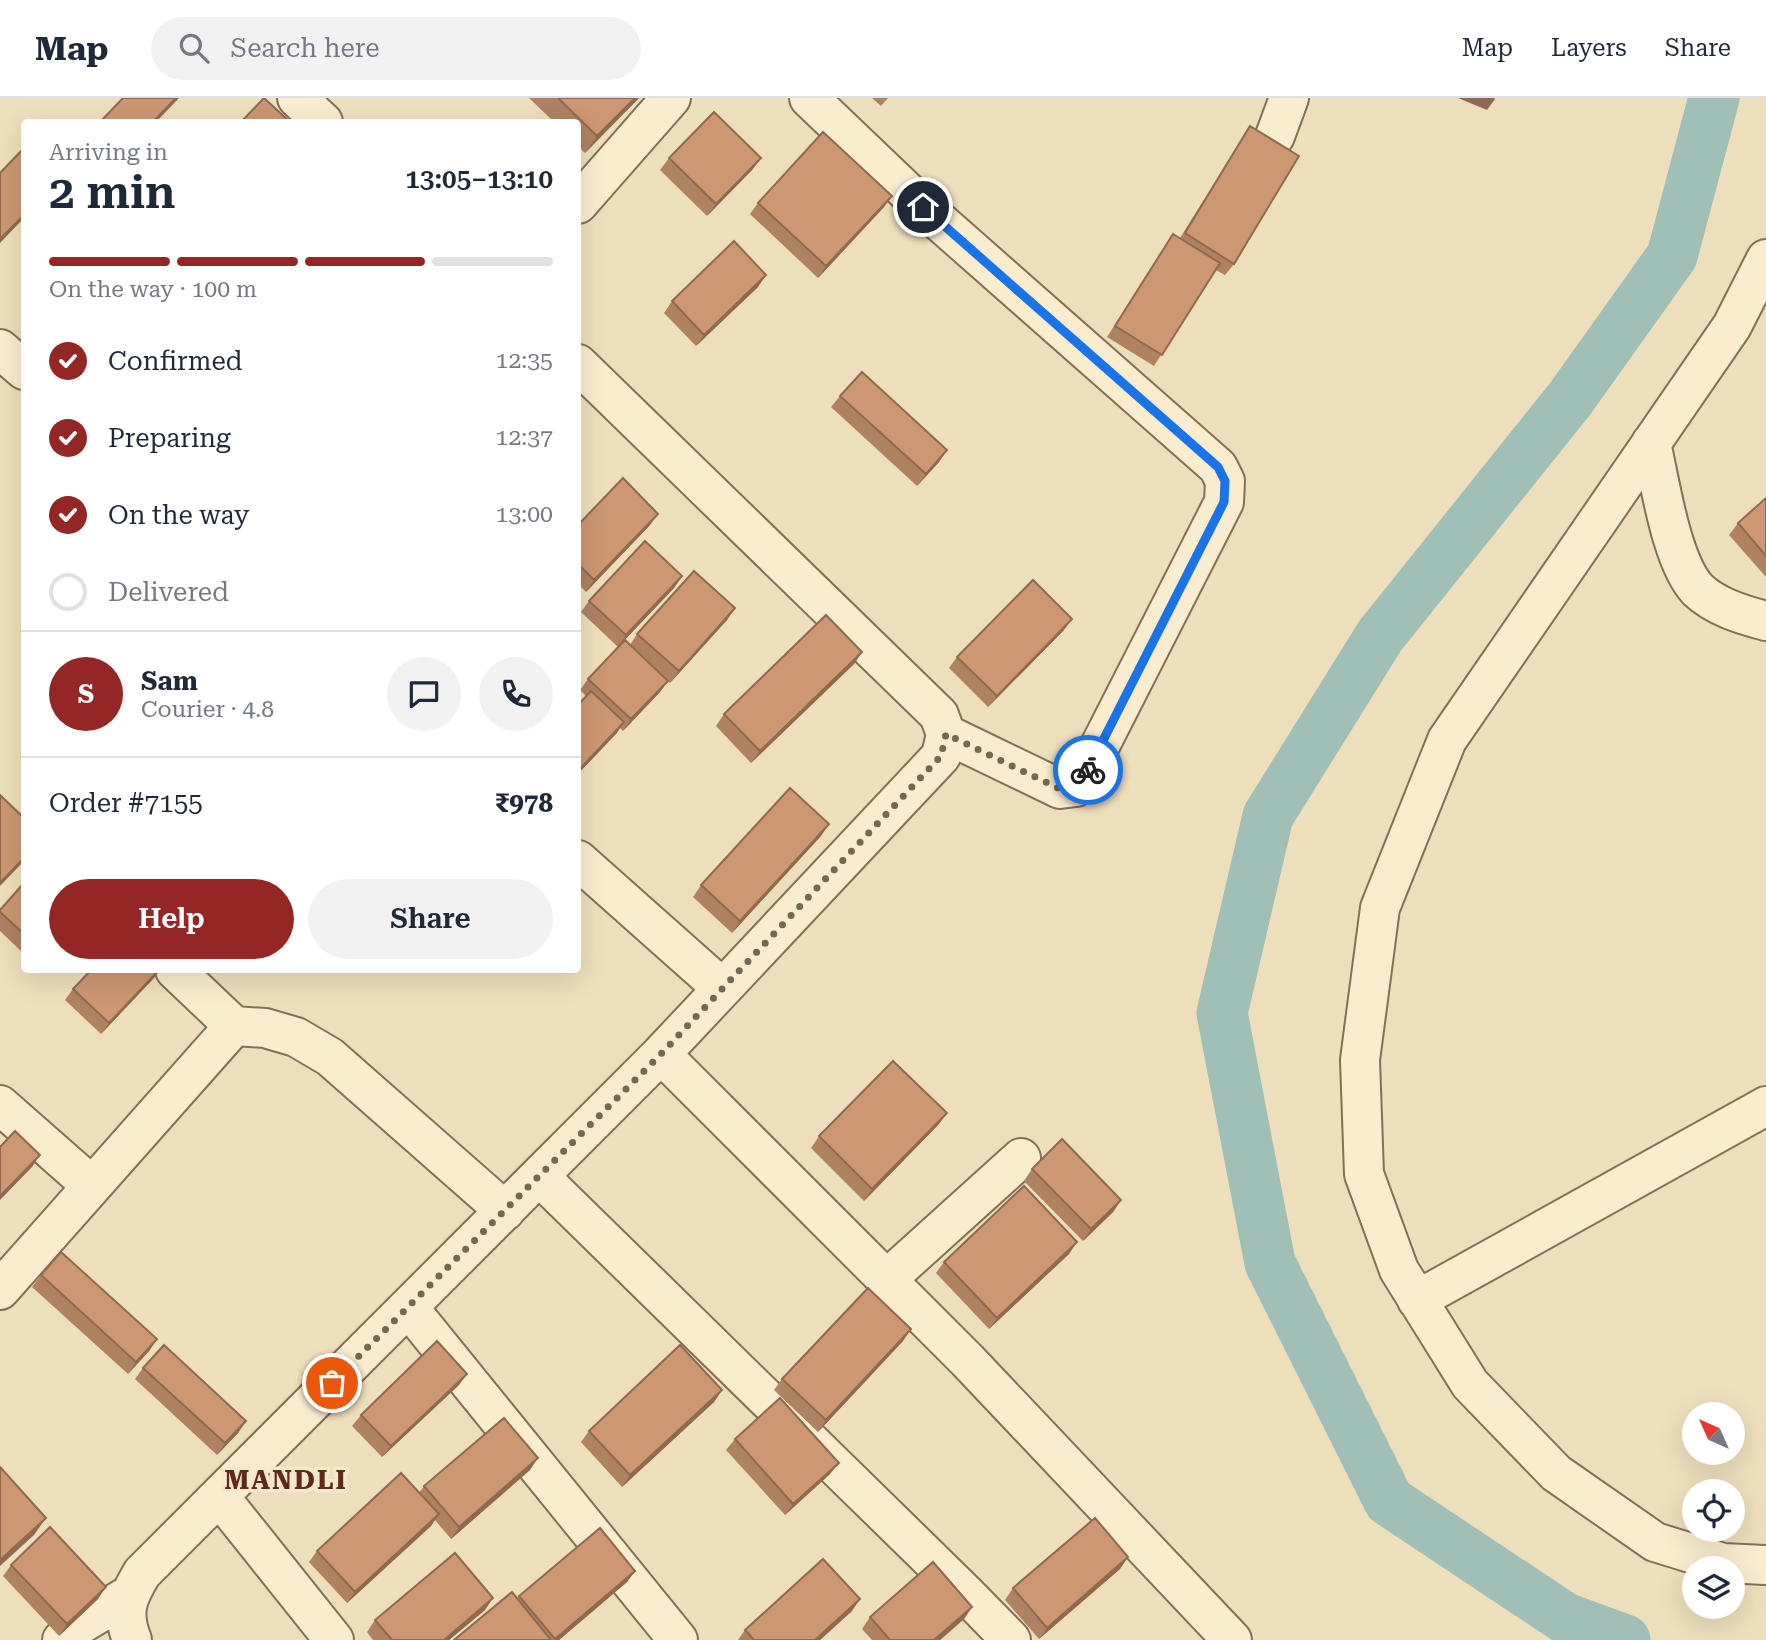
<!DOCTYPE html>
<meta charset="utf-8">
<style>
body{margin:0;font-family:"Roboto Serif",serif;background:#f2f2f3;color:#1f2937;height:100vh;display:flex;flex-direction:column;font-size:26px;white-space:nowrap}
*{box-sizing:border-box;margin:0}
p{font-size:23px;color:#747a83}
.icon{flex:none;width:38px;height:38px;fill:none;stroke:currentColor;stroke-width:2;stroke-linecap:round;stroke-linejoin:round}
.map{position:relative;flex:1;overflow:hidden}
.side{position:absolute;left:21px;top:21px;width:560px;height:854px;display:flex;flex-direction:column;background:#fff;border-radius:7px;box-shadow:0 7px 28px #0002}
.side>*{flex:none}
.needle{width:46px;rotate:315deg}
.fabs{position:absolute;left:1682px;top:1304px;display:grid;gap:14px}
.fabs a{display:grid;place-items:center;width:63px;height:63px;border-radius:50%;background:#fff;box-shadow:0 7px 28px #0002;font-size:35px}
.pin{position:absolute;display:grid;place-items:center;width:60px;height:60px;color:#fff;margin:-30px;border:4px solid #fff;border-radius:50%;box-shadow:0 2px 7px #0007}
.courier{position:absolute;display:grid;place-items:center;width:70px;height:70px;margin:-35px;border:5px solid #1a73e8;border-radius:50%;background:#fff;color:#222;box-shadow:0 2px 9px #0007}
.head em{font-style:normal;font-weight:600}
.head div{display:flex;flex-direction:column-reverse}
.head{display:flex;align-items:center;justify-content:space-between;height:119px;padding:0 28px}
h1{font-size:46px;font-weight:600;line-height:52px}
.bar{display:grid;grid-template-columns:repeat(4,1fr);gap:10px 7px;align-content:center;height:84px;padding:0 28px}
.bar i{height:9px;border-radius:5px;background:#e0e1e3}
.bar .selected{background:#942626}
.bar p{grid-column:span 4}
.line{display:flex;align-items:center;gap:18px;padding:0 28px;border-top:2px solid #e0e1e3}
.line div{flex:1}
.round{display:grid;place-items:center;flex:none;width:74px;height:74px;border-radius:37px;background:#f2f2f3}
ol{padding:0 28px;list-style:none}
li{display:flex;align-items:center;gap:21px;height:77px}
li p{margin-inline-start:auto}
li .icon{padding:7px;border-radius:50%;background:#942626;color:#fff;stroke-width:4}
li:last-child{color:#747a83}
li i{width:38px;height:38px;border:4px solid #e0e1e3;border-radius:50%}
.action{display:flex;gap:14px;margin-top:auto;padding:14px 28px}
.action a{flex:1;height:80px;border-radius:42px;background:#942626;color:#fff;font-size:28px;font-weight:600;line-height:80px;text-align:center}
.action a+a{background:#f2f2f3;color:#1f2937}
header{display:flex;align-items:center;gap:42px;box-sizing:border-box;height:98px;padding:0 35px;background:#fff;border-bottom:2px solid #e0e1e3}
header strong{font-size:33px}
nav{display:flex;gap:38px;margin-inline-start:auto;font-size:24px}
.search{width:490px;height:63px;background:#f2f2f3;display:flex;align-items:center;gap:18px;box-sizing:border-box;padding:0 24px;border-radius:38px;color:#747a83;font-size:26px}
.map>svg:first-child{display:block}
.lines{fill:none;stroke-linecap:round;stroke-linejoin:round}
.canal{stroke:#a0bfb6;stroke-width:51}
.minor-casing{stroke:#856f56;stroke-width:42}
.minor{stroke:#f9eccf;stroke-width:38}
.wall{fill:#af8262}
.shaded-wall{fill:#8f6a50}
.building{fill:#cc9772;stroke:#8f6a50;stroke-width:2}
.done{stroke:#756753;stroke-width:7;stroke-dasharray:0 12.6}
.route{stroke:#1a73e8;stroke-width:9}
.labels{text-anchor:middle;stroke-width:7;stroke-linejoin:round;paint-order:stroke}
.district-label{font-size:26px;font-weight:bold;letter-spacing:2px;fill:#61291a;stroke:#f5e9cc}
</style>
<header>
<strong>Map</strong>
<div class="search"><svg class="icon" aria-label="search" viewBox="0 0 24 24"><circle cx="10" cy="10" r="6"/><path d="M15 15l6 6"/></svg>Search here</div>
<nav><a>Map</a><a>Layers</a><a>Share</a></nav>
</header>
<div class="map">
<svg width="1766" height="1542" viewBox="0 0 1766 1542">
<rect width="100%" height="100%" fill="#eedfbc"/>
<g class="lines">
<path class="canal" d="M1625 1542 1565 1520 1389 1403 1270 1165 1222 915 1268 718 1380 538 1570 301 1672 158 1714 0"/>
<defs>
<path id="minor" d="M297 0 323 24
M809 0 923 109 1218 369 1225 383 1224 404 1086 675 1076 689 1060 691 946 636
M1275 38 1289 0
M578 106 671 0
M1766 161 1732 228 1447 642 1380 810 1360 962 1364 1076 1399 1172 1470 1286 1556 1375 1655 1444 1723 1465 1766 1467
M0 251 24 272
M1651 345C1660 383 1671 464 1698 492 1716 509 1743 517 1766 523
M578 762 722 890
M234 928 265 930 296 939 330 959 505 1113
M661 956 968 1263 1232 1542
M0 1007 92 1088
M539 1078 967 1497 1011 1542
M887 1181 1021 1060
M0 1192 234 928 175 872
M1417 1202 1766 1008
M408 1209 678 1542
M219 1398 334 1542
M62 1542 78 1528 129 1497
M132 1542C121 1514 127 1500 142 1475L661 956 941 658 946 636 939 617 578 266"/>
</defs>
<use href="#minor" class="minor-casing"/>
<use href="#minor" class="minor"/>
</g>
<path class="wall" d="M529 0H639L585 55 578 48V24H554Z
M872 0H888L881 8Z
M1250 28 1234 166 1225 177 1216 172 1154 268 1107 239 1173 136 1180 140Z
M669 60 753 71 707 118 660 72Z
M758 105 884 109 818 180 750 116Z
M758 189 696 248 664 215 672 203Z
M840 298 939 364 917 388 831 309Z
M1766 400V479L1729 437 1738 425Z
M578 427H650L586 494 578 486Z
M682 478 674 490 618 549 581 514 589 503Z
M735 510 727 522 670 585 668 583 660 594 623 633 620 630 616 636 586 598 580 592 588 581 630 547 637 536Z
M1064 532 988 609 949 570 957 559Z
M862 554 854 566 751 665 716 628 724 616Z
M821 738 732 835 693 799 701 787Z
M24 785V856L0 833V812Z
M160 872 153 881 101 936 65 902 73 891Z
M947 1015 938 1027 864 1103 811 1050 819 1038Z
M1032 1071 1121 1102 1113 1114 1083 1143 1024 1083Z
M1069 1156 989 1231 936 1175 944 1164Z
M41 1177 157 1241 149 1253 128 1276 32 1189Z
M903 1243 818 1334 774 1292 782 1281Z
M143 1270 246 1323 238 1335 217 1357 135 1281Z
M459 1287 382 1359 352 1328 361 1317Z
M722 1292 714 1304 622 1389 581 1344 589 1333Z
M735 1341 830 1376 785 1417 726 1352Z
M530 1372 451 1441 435 1422 431 1428 347 1505 309 1464 317 1453 419 1395 424 1388Z
M11 1467 98 1501 59 1538 3 1478Z
M1120 1471 1039 1541 1005 1502 1013 1490Z
M635 1473 627 1484 559 1542H454L517 1501 519 1498Z
M972 1509 964 1521 940 1542H872L862 1531 870 1519Z
M485 1512 449 1542H373L367 1534 375 1522Z
M852 1513 820 1542H738L745 1532Z"/>
<path class="shaded-wall" d="M176 0H179L156 24H153Z
M635 0H639L585 55 597 38Z
M1458 0H1494L1495 1 1487 12Z
M761 60 753 71 707 118 716 106Z
M892 98 884 109 818 180 826 168Z
M24 117V120L0 145V141Z
M766 177 758 189 696 248 704 237Z
M947 352 939 364 917 388 926 376Z
M658 416 650 427 586 494 594 482Z
M682 478 674 490 618 549 626 537Z
M735 510 727 522 670 585 679 573Z
M1072 521 1064 532 988 609 997 598Z
M862 554 854 566 751 665 760 653Z
M668 583 660 594 623 633 631 621Z
M624 624 616 636 578 676V673Z
M829 726 821 738 732 835 740 823Z
M24 760V763L0 788V785Z
M160 872 153 881 101 936 109 925Z
M947 1015 938 1027 864 1103 872 1091Z
M40 1057 32 1069 0 1102V1098Z
M1121 1102 1113 1114 1083 1143 1091 1131Z
M1077 1144 1069 1156 989 1231 997 1220Z
M911 1231 903 1243 818 1334 826 1322Z
M157 1241 149 1253 128 1276 136 1264Z
M467 1276 459 1287 382 1359 391 1348Z
M722 1292 714 1304 622 1389 630 1377Z
M246 1323 238 1335 217 1357 225 1345Z
M538 1360 530 1372 451 1441 459 1429Z
M839 1365 830 1376 785 1417 793 1406Z
M439 1416 431 1428 347 1505 355 1494Z
M46 1420 34 1437 0 1468V1462Z
M1128 1459 1120 1471 1039 1541 1047 1530Z
M635 1473 627 1484 559 1542H554Z
M106 1489 98 1501 59 1538 67 1526Z
M493 1500 485 1512 449 1542H444Z
M860 1501 852 1513 820 1542H815Z
M972 1509 964 1521 940 1542H934Z"/>
<path class="building" d="M123 0H176L153 24H100Z
M264 0 290 24H241Z
M558 0H635L597 38Z
M714 14 761 60 716 106 669 60Z
M1250 28 1299 58 1234 166 1185 135Z
M823 34 892 98 826 168 758 105Z
M24 50V117L0 141V75Z
M1173 136 1220 165 1162 257 1115 228Z
M734 143 766 177 704 237 672 203Z
M862 274 947 352 926 376 840 298Z
M623 380 658 416 594 482 578 466V427Z
M1766 400V458L1738 425Z
M645 443 682 478 626 537 589 503Z
M694 473 735 510 679 573 637 536Z
M1033 482 1072 521 997 598 957 559Z
M826 517 862 554 760 653 724 616Z
M625 542 668 583 631 621 588 581Z
M591 593 624 624 578 673V607Z
M790 690 829 726 740 823 701 787Z
M0 697 24 720V760L0 785Z
M24 785V836L0 814V812Z
M91 872H159L109 925 73 891Z
M893 963 947 1015 872 1091 819 1038Z
M15 1033 40 1057 0 1098V1049Z
M1062 1041 1121 1102 1091 1131 1032 1071Z
M1024 1088 1077 1144 997 1220 944 1164Z
M61 1154 157 1241 136 1264 41 1177Z
M868 1190 911 1231 826 1322 782 1281Z
M437 1243 467 1276 391 1348 361 1317Z
M164 1247 246 1323 225 1345 143 1270Z
M680 1247 722 1292 630 1377 589 1333Z
M780 1300 839 1365 793 1406 735 1341Z
M504 1320 538 1360 459 1429 424 1388Z
M0 1369 46 1420 0 1462Z
M401 1375 439 1416 355 1494 317 1453Z
M1095 1420 1128 1459 1047 1530 1013 1490Z
M50 1429 106 1489 67 1526 11 1467Z
M600 1430 635 1473 555 1541 519 1498Z
M455 1455 493 1500 444 1542H392L375 1522Z
M823 1461 860 1501 815 1542H754L745 1532Z
M933 1464 972 1509 934 1542H890L870 1519Z
M512 1494 551 1542H454Z"/>
<g class="lines">
<path class="done" d="M332 1285 661 956 941 658 946 636 1060 691 1076 690 1088 672"/>
<path class="route" d="M923 109 1218 369 1225 383 1224 404 1088 672"/>
</g>
<g class="labels">
<g class="district-label">
<text x="286" y="1391">MANDLI</text>
</g>
</g>
</svg>
<div class="fabs">
<a><svg class="needle" viewBox="-14 -14 28 28"><path d="M0-13l5 13h-10z" fill="#e53935"/><path d="M0 13l5-13h-10z" fill="#747a83"/></svg></a>
<a><svg class="icon" aria-label="locate" viewBox="0 0 24 24"><circle cx="12" cy="12" r="6"/><path d="M12 2v4M12 18v4M2 12h4M18 12h4"/></svg></a>
<a><svg class="icon" aria-label="layers" viewBox="0 0 24 24"><path d="M12 4l9 5-9 5-9-5zM3 14l9 5 9-5"/></svg></a>
</div>
<div class="pin" style="left:332px;top:1285px;background:#ea580c"><svg class="icon" aria-label="bag" viewBox="0 0 24 24"><path d="M5 8h14l-1 12H6zM9 8a3 3 0 0 1 6 0"/></svg></div>
<div class="pin" style="left:923px;top:109px;background:#1f2937"><svg class="icon" aria-label="home" viewBox="0 0 24 24"><path d="M3 11l9-7 9 7M6 9v11h12V9"/></svg></div>
<div class="courier" style="left:1088px;top:672px"><svg class="icon" aria-label="bike" viewBox="0 0 24 24"><circle cx="6" cy="16" r="4"/><circle cx="18" cy="16" r="4"/><path d="M6 16l4-8h5l3 8M10 8l3 8H6M13 5h3"/></svg></div>
<section class="side">
<div class="head"><div><h1>2 min</h1><p>Arriving in</p></div><em>13:05–13:10</em></div>
<div class="bar"><i class="selected"></i><i class="selected"></i><i class="selected"></i><i></i><p>On the way · 100 m</p></div>
<ol>
<li><svg class="icon" aria-label="check" viewBox="0 0 24 24"><path d="M5 12l5 5 9-10"/></svg>Confirmed<p>12:35</p></li>
<li><svg class="icon" aria-label="check" viewBox="0 0 24 24"><path d="M5 12l5 5 9-10"/></svg>Preparing<p>12:37</p></li>
<li><svg class="icon" aria-label="check" viewBox="0 0 24 24"><path d="M5 12l5 5 9-10"/></svg>On the way<p>13:00</p></li>
<li><i></i>Delivered</li>
</ol>
<div class="line" style="height:126px"><b class="round" style="background:#942626;color:#fff">S</b><div><b>Sam</b><p>Courier · 4.8</p></div><a class="round"><svg class="icon" aria-label="chat" viewBox="0 0 24 24"><path d="M4 5h16v11H9l-5 4z"/></svg></a><a class="round"><svg class="icon" aria-label="phone" viewBox="0 0 24 24"><path d="M5 4h4l2 5-3 2q2 4 5 5l2-3 5 2v4C11 20 4 13 5 4z"/></svg></a></div>
<div class="line" style="height:91px"><div>Order #7155</div><b>₹978</b></div>
<div class="action"><a>Help</a><a>Share</a></div>
</section>
</div>
